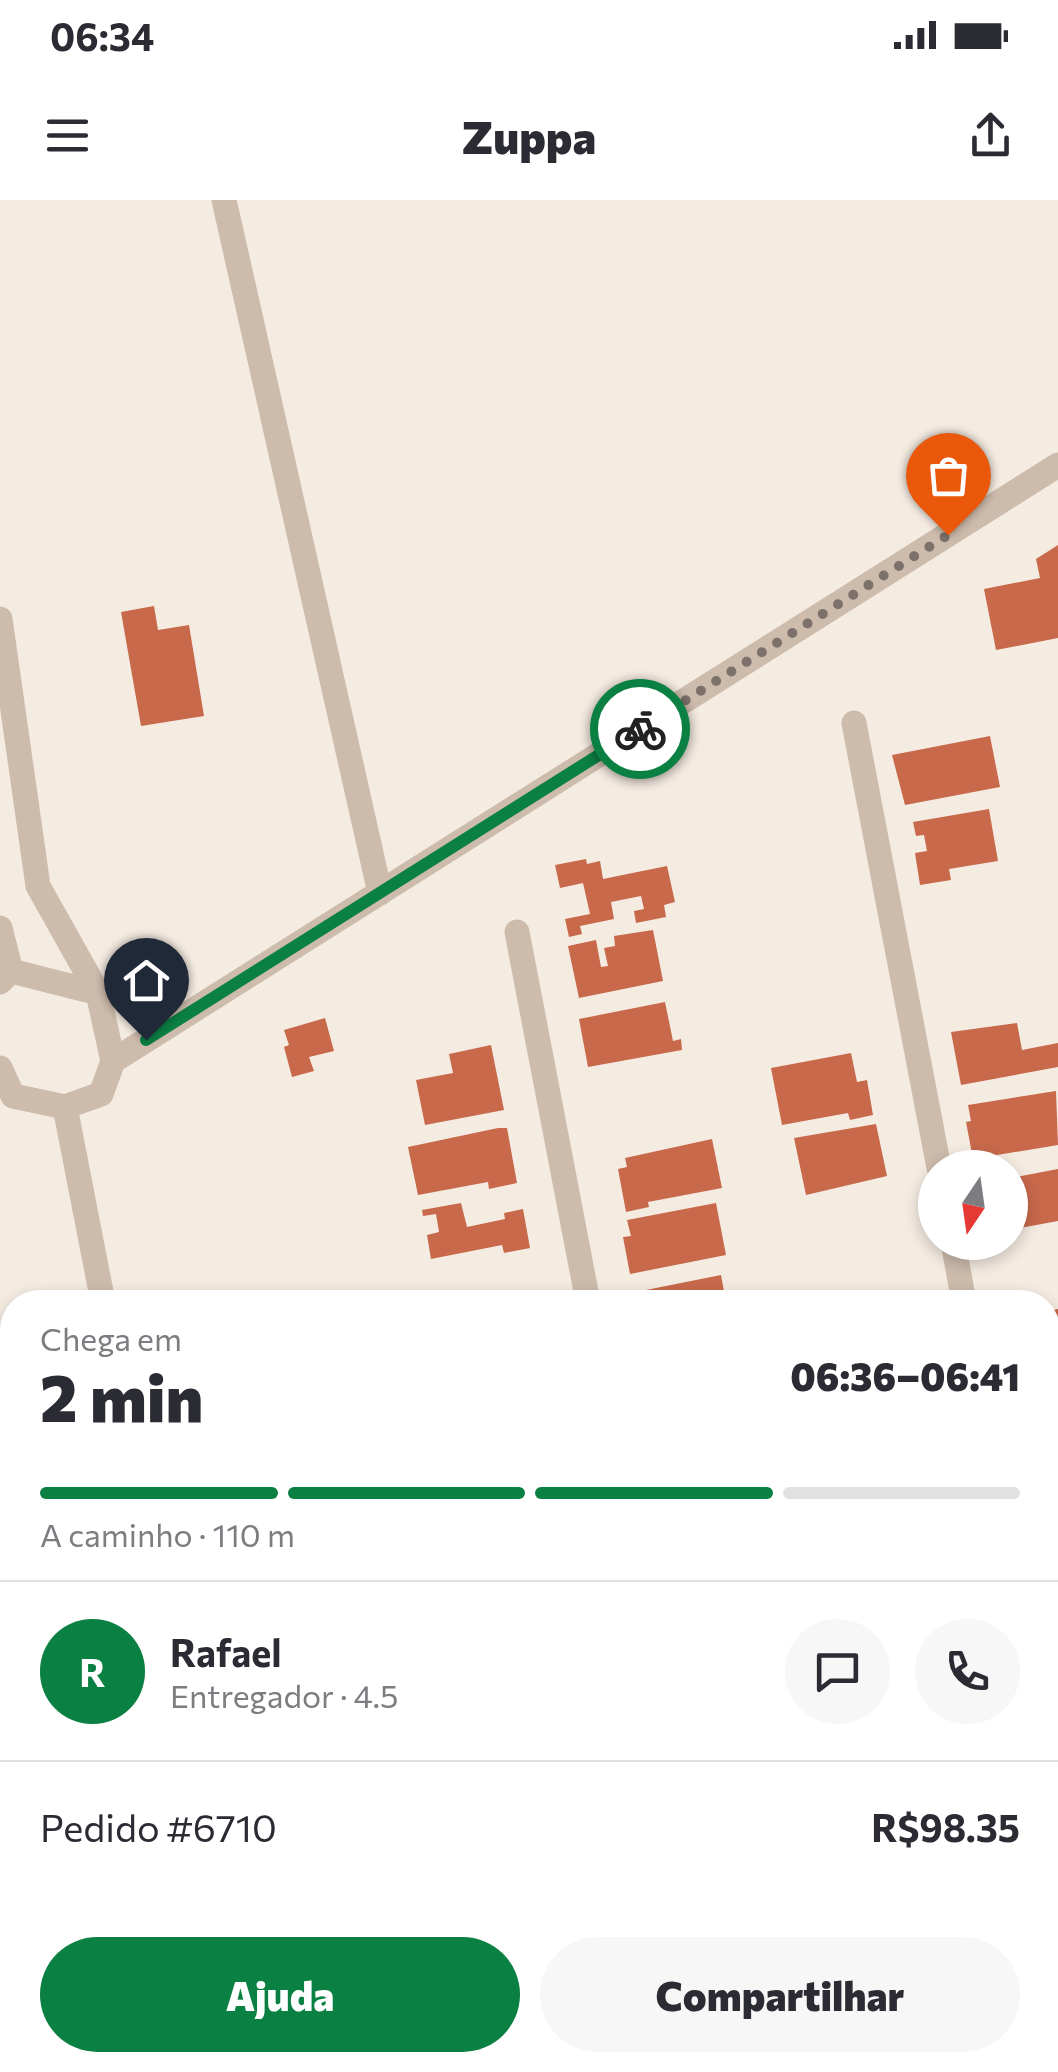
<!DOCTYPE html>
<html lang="pt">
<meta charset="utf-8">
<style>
body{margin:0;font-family:Commissioner,sans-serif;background:#f7f7f7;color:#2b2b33;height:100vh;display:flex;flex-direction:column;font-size:38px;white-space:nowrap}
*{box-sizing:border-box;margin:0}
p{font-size:32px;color:#7c7c81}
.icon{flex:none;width:55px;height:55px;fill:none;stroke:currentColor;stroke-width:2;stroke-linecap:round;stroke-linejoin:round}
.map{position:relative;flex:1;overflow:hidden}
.details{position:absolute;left:0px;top:1090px;width:1060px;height:782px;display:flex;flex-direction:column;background:#fff;border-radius:40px 40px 0 0;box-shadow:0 5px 15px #0003}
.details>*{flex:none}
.needle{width:65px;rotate:193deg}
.fabs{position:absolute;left:918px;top:950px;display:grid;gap:20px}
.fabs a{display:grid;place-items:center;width:110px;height:110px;border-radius:50%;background:#fff;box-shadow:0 5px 15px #0003;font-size:50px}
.pin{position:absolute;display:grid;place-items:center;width:85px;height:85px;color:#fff;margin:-102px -42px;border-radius:50% 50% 50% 0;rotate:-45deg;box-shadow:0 0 10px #0007}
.pin .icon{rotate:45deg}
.courier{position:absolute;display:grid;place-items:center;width:100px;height:100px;margin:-50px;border:8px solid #0b8043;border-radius:50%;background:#fff;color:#222;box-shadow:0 2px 12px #0007}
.summary em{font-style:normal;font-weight:800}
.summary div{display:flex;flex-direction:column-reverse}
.summary{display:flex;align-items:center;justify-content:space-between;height:170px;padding:0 40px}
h1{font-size:65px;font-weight:800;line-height:75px}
.bar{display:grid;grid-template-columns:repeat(4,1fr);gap:15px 10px;align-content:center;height:120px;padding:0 40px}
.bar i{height:12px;border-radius:8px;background:#e1e1e2}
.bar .selected{background:#0b8043}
.bar p{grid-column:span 4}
.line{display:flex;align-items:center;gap:25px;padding:0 40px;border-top:2px solid #e1e1e2}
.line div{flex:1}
.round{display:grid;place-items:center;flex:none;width:105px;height:105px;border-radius:52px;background:#f7f7f7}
.button{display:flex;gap:20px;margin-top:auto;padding:20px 40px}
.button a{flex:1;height:115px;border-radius:60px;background:#0b8043;color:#fff;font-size:40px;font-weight:800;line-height:115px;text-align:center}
.button a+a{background:#f7f7f7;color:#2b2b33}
.status{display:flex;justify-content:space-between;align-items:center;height:70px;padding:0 50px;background:#fff;direction:ltr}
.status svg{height:28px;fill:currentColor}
header{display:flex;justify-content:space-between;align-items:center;height:130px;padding:0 40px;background:#fff;font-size:45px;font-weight:800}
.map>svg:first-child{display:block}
.building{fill:#c8694b}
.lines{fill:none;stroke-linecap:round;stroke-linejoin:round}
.minor{stroke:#cdbbac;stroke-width:25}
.tertiary{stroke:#cdbbac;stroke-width:25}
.done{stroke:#7c716b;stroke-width:10;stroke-dasharray:0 18}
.route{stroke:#0b8043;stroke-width:12}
</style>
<div class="status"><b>06:34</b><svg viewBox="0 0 49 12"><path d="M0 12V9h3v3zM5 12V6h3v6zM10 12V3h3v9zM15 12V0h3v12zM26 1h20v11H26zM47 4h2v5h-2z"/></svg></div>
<header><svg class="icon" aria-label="menu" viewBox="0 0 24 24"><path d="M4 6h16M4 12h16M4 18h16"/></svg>Zuppa<svg class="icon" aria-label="share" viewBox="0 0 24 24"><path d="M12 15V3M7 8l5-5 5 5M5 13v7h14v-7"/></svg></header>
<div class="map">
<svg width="1058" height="1872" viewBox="0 0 1058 1872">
<rect width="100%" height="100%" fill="#f4ebe1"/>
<path class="building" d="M1058 345V438L996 450 984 389 1040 378 1036 359Z
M154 406 158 430 189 425 204 516 141 526 121 412Z
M990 536 1000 587 905 605 892 555Z
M989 609 998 661 949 669 951 680 920 685 915 653 927 651 924 635 916 636 913 622Z
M586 659 587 664 600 661 603 679 667 666 675 702 664 705 666 717 636 723 634 711 644 709 641 696 611 702 614 719 580 726 582 734 569 737 565 719 590 714 583 683 560 688 555 665Z
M653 730 663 781 579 798 568 746 596 740 601 767 608 766 604 748 615 746 614 736Z
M665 802 673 841 681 839 682 850 588 867 579 819Z
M325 818 334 851 309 857 314 871 292 877 284 847 289 845 284 830Z
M1017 823 1022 850 1058 843V867L961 885 951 832Z
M491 845 504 910 425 925 416 880 453 873 449 854Z
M851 853 857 882 867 880 873 915 850 920 848 913 782 925 771 868Z
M1056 891 1058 945 973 959 966 922 971 921 968 905Z
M876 924 887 976 806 995 794 938Z
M498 928H507L517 983 489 989 488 982 418 995 408 947Z
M712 939 722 988 648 1002 649 1007 626 1012 618 969 627 967 625 958Z
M1058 969V1021L1015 1029V1034L1010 1035V978Z
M461 1003 467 1027 505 1019 504 1013 523 1009 530 1048 504 1053 502 1045 431 1059 427 1035 439 1032 436 1014 423 1016 422 1010Z
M716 1003 726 1055 630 1074 623 1037 631 1036 627 1020Z
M721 1075 726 1102H632L631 1093Z
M1058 1109V1165L1048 1167V1111Z
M786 1860H859L861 1872H788Z"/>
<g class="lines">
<path class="minor" d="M224 0 380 693
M854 523 939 968
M517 732 588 1102
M113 861 1058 265
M953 1042 964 1102
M0 1261 9 1259 12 1262
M1048 1348 1058 1350
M1048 1399 1058 1388
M1048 1498 1058 1500
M1050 1581 1058 1648
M0 1627 12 1625
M1048 1737 1058 1739
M139 1860 141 1872
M721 1860 724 1872"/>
<path class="tertiary" d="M0 419 38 686 98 793
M0 728 11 771
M0 782 11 771 98 793 113 861 101 894 65 907 13 896 0 868
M65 907 103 1102
M249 1860 251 1872"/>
</g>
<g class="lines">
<path class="done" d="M640 529 948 335"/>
<path class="route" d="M146 840 640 529"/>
</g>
</svg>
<div class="fabs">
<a><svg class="needle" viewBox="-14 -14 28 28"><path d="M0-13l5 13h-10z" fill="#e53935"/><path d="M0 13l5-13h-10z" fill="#7c7c81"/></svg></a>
</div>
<div class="pin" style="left:948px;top:335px;background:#ea580c"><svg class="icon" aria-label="bag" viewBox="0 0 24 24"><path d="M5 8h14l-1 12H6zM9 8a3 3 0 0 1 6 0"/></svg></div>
<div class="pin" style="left:146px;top:840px;background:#1f2937"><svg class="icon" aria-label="home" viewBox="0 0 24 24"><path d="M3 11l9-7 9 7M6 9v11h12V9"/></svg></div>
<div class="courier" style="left:640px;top:529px"><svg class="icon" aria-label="bike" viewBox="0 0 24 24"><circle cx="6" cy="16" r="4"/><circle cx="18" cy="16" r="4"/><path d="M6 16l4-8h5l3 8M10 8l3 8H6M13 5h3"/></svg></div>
<section class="details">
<div class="summary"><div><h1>2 min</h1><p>Chega em</p></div><em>06:36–06:41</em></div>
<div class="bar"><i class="selected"></i><i class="selected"></i><i class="selected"></i><i></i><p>A caminho · 110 m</p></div>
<div class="line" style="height:180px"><b class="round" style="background:#0b8043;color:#fff">R</b><div><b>Rafael</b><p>Entregador · 4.5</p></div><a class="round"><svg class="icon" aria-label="chat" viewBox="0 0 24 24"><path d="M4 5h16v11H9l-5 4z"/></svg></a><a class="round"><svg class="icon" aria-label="phone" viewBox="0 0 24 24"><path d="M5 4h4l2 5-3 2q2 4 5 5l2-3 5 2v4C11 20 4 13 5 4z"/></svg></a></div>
<div class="line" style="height:130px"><div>Pedido #6710</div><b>R$98.35</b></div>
<div class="button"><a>Ajuda</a><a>Compartilhar</a></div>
</section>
</div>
